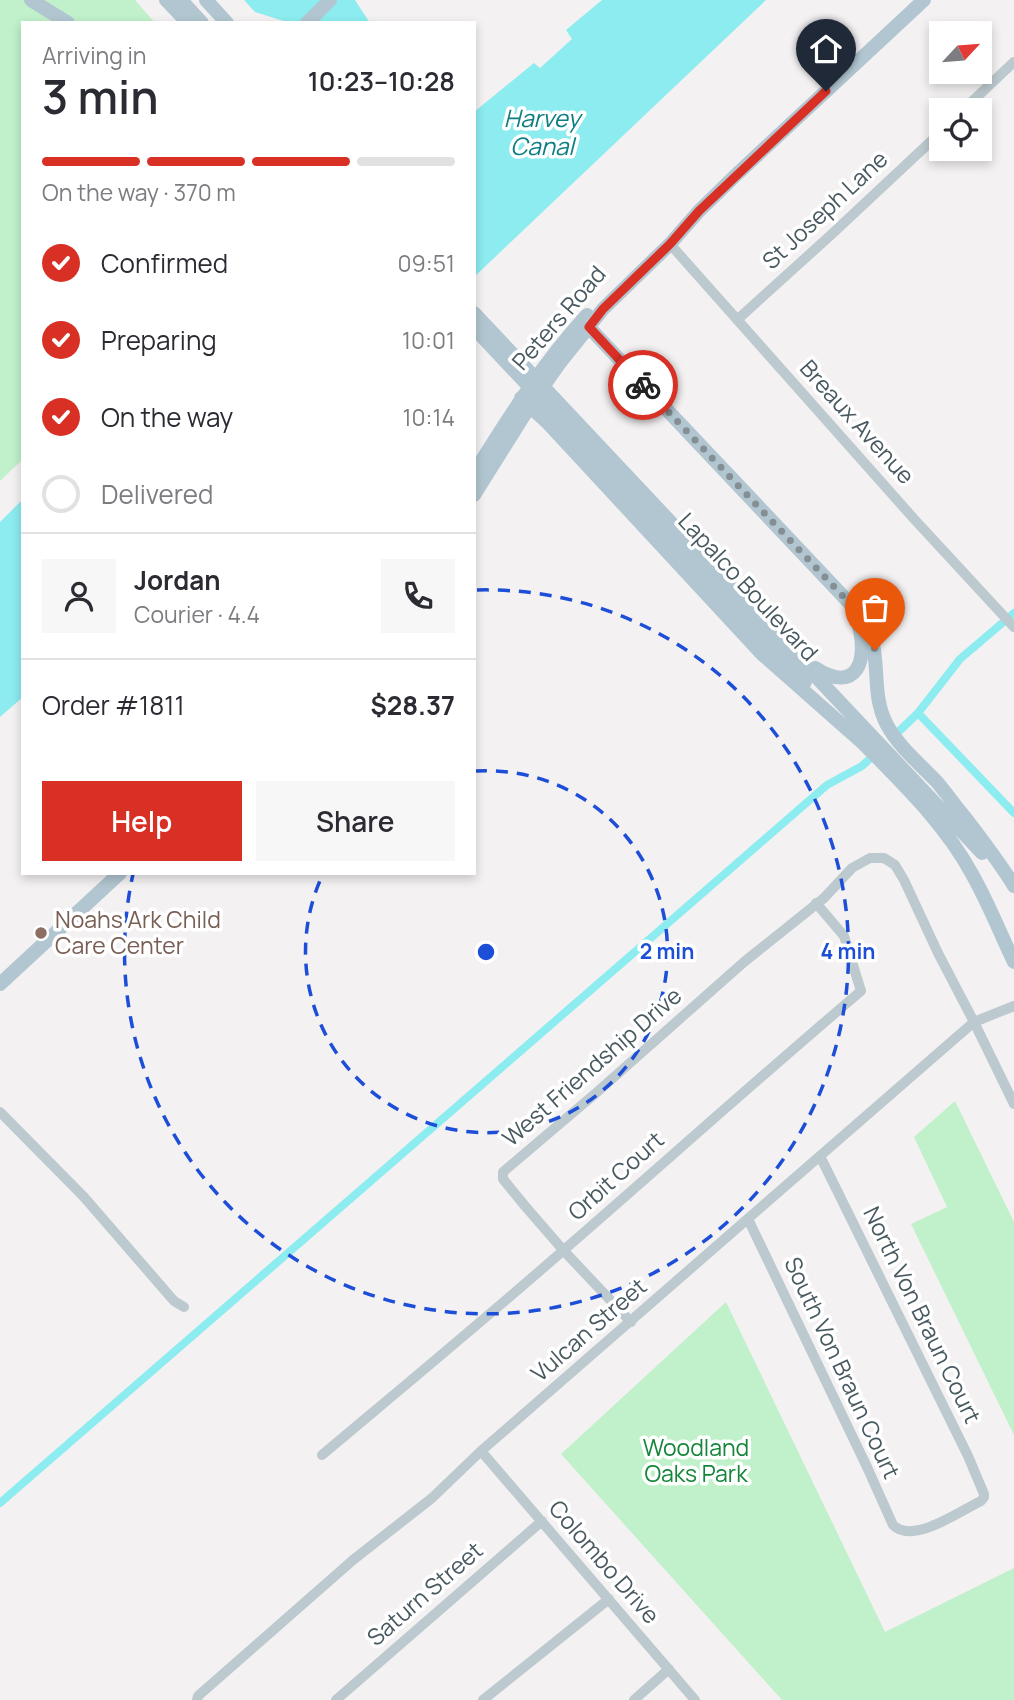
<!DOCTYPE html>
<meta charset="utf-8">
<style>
body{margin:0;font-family:Manrope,sans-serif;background:#f7f7f7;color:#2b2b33;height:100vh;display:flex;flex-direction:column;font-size:26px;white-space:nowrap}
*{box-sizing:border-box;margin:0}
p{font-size:23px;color:#7c7c81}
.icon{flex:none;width:38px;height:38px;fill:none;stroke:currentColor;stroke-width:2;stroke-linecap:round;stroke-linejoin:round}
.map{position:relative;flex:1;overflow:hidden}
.panel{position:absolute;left:21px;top:21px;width:455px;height:854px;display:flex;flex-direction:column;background:#fff;border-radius:0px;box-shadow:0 4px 10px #0003}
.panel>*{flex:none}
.needle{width:46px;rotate:64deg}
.controls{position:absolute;left:929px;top:21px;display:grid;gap:14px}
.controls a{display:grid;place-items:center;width:63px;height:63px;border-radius:0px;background:#fff;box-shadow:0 4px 10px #0003;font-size:35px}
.pin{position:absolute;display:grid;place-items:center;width:60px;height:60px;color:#fff;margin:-72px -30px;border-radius:50% 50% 50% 0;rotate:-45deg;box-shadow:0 0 7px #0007}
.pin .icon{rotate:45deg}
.courier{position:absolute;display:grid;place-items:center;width:70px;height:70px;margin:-35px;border:5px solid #d93025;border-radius:50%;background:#fff;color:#222;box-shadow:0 2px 9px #0007}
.headline em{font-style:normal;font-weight:600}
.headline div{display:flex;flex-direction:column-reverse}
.headline{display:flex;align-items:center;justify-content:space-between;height:119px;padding:0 21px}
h1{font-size:46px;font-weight:600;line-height:52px}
.bar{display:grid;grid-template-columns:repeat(4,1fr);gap:10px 7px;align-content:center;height:84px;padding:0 21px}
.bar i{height:9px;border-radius:5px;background:#e1e1e2}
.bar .on{background:#d93025}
.bar p{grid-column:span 4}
.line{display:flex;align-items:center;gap:18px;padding:0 21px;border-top:2px solid #e1e1e2}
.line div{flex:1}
.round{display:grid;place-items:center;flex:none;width:74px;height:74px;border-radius:0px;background:#f7f7f7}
ol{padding:0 21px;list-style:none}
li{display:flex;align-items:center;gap:21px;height:77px}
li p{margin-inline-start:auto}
li .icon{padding:7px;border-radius:50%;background:#d93025;color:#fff;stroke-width:4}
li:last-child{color:#7c7c81}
li i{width:38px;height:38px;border:4px solid #e1e1e2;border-radius:50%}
.cta{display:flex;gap:14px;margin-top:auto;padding:14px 21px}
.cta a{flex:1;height:80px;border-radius:0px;background:#d93025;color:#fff;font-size:28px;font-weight:600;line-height:80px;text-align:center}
.cta a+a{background:#f7f7f7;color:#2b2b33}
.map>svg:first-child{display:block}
.green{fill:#c0f1ca}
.water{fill:#8cecef}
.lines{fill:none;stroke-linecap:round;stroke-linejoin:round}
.canal{stroke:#8cecef;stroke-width:8}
.minor{stroke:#bcc9ce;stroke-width:10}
.major{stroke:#b1c6d0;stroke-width:14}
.major-bridge{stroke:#b1c6d0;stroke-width:14}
.done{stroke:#848e93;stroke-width:7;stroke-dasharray:0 12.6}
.route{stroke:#d93025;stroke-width:9}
.ring{fill:none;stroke:#1d4ed8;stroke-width:3.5;stroke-dasharray:12 9}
.education-dot{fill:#8d6e63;stroke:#fff;stroke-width:2.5}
.labels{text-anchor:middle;stroke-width:7;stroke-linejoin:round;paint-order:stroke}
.street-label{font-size:23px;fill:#485960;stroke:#fff}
.education-label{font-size:23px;fill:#785e54;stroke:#fff;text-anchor:start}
.park-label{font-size:23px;fill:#158539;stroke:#fff}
.water-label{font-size:24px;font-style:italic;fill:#0b7e82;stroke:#fff}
.centre{fill:#1d4ed8;stroke:#fff;stroke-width:3.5}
.ring-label{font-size:21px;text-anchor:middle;font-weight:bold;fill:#1d4ed8;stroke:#fff;stroke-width:7;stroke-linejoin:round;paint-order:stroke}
</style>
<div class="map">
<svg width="1014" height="1700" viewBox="0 0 1014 1700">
<rect width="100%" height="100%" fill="#f4f1f2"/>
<path class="green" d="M0 0H135L155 23H23V459L0 481Z
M955 1101 1014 1222V1435L911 1224 947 1207 914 1137Z
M726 1302 885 1632 1014 1568V1700H782L561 1454Z"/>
<path class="water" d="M244 0H355L370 23H290L255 12Z
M602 0H766L474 277V112L534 63 540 68 572 39 566 30Z
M23 499V697L0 717V522Z"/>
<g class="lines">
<path class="canal" d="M918 713 1014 813
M892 738 918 713 960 659 1014 613
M0 1503 827 785 862 766 875 754"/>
<path class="minor" d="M963 110 1014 62
M670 244 915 520 1014 627
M737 320 833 233 942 131
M0 1112 84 1197 174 1301 184 1307
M748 1219 867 1467 893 1525C913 1545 960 1511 981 1501L984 1497V1494L968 1456 820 1156
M631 1322 564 1251 525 1206 503 1179V1172L596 1093 744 962 824 898 852 868 870 858H884L895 865 904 880 938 953 974 1022 1014 1104
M481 1451 695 1700
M322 1455C403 1387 485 1319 565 1249 664 1163 761 1076 861 991L844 936 816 903
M197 1700 198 1696 353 1560 432 1498 481 1451 974 1022 1014 1006
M336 1700 542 1521
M483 1700 609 1599
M634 1700 669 1669"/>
<path class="major" d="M31 0 68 23
M166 0 188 23
M181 0 202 23
M206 0 227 23
M307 23 330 0
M582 320 858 612C887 650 867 687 887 725 899 747 920 764 937 782 947 794 957 808 967 820 983 841 1000 863 1014 886
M521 398 547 422 762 654 864 744
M474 473C509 417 543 363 587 315
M474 495 533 401 559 364 603 309 670 244 699 211 736 175 924 0
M740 596 982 853
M733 603 805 682
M815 668C857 695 869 660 858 623
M858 738C899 780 944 822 972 874 988 902 1000 933 1014 962
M0 984 120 873"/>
<path class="major-bridge" d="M474 313 740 596
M474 328 733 603"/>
</g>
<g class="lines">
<path class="done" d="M643 385 858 612 868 627 875 650"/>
<path class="route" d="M643 385 589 327 603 309 670 244 699 211 826 91"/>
</g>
<g class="ring">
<path d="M475 771A181 181 0 1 1 323 874"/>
<path d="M477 590A362 362 0 1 1 133 874"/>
</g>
<circle class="education-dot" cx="41" cy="933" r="7"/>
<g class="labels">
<g class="street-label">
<text transform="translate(825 210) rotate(-43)" y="8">St Joseph Lane</text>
<text transform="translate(559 318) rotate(-49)" y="8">Peters Road</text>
<text transform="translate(857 422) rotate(48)" y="8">Breaux Avenue</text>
<text transform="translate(748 587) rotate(47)" y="8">Lapalco Boulevard</text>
<text transform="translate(592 1067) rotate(-41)" y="8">West Friendship Drive</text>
<text transform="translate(616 1176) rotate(-42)" y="8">Orbit Court</text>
<text transform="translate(922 1315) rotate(64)" y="8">North Von Braun Court</text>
<text transform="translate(589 1330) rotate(-41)" y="8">Vulcan Street</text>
<text transform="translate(842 1368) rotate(65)" y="8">South Von Braun Court</text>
<text transform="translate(604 1562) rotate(49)" y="8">Colombo Drive</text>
<text transform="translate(425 1594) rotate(-41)" y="8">Saturn Street</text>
</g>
<g class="education-label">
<text x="55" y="928">Noahs Ark Child<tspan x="55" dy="26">Care Center</tspan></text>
</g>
<g class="park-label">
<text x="696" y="1456">Woodland<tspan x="696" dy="26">Oaks Park</tspan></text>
</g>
<g class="water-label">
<text x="542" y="127">Harvey<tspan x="542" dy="28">Canal</tspan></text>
</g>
</g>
<circle cx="486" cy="952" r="10" class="centre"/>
<g class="ring-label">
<text x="667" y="959">2 min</text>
<text x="848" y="959">4 min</text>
</g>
</svg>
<div class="controls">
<a><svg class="needle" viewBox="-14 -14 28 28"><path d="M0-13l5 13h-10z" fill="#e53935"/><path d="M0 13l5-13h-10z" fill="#7c7c81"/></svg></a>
<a><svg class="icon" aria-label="locate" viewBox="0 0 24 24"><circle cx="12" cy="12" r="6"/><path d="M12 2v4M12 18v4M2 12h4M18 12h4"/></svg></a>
</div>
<div class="pin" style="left:875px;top:650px;background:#ea580c"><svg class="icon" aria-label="bag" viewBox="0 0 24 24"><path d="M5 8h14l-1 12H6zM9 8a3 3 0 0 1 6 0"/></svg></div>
<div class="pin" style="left:826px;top:91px;background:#1f2937"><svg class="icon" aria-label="home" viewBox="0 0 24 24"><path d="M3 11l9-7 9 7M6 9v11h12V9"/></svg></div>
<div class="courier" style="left:643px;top:385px"><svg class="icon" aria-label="bike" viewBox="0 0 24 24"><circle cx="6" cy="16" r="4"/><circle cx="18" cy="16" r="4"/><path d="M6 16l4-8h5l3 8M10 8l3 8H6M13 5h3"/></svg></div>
<section class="panel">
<div class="headline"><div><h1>3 min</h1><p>Arriving in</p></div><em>10:23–10:28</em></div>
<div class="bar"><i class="on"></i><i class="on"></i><i class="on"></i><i></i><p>On the way · 370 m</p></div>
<ol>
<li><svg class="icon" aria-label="check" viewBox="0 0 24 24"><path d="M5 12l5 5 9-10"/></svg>Confirmed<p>09:51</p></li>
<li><svg class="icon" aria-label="check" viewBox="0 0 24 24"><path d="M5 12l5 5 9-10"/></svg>Preparing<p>10:01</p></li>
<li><svg class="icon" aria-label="check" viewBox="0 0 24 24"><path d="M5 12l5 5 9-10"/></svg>On the way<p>10:14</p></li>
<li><i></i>Delivered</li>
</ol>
<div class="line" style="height:126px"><a class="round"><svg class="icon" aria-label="person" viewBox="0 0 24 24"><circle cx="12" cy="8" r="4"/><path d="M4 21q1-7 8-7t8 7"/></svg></a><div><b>Jordan</b><p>Courier · 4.4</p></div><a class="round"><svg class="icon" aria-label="phone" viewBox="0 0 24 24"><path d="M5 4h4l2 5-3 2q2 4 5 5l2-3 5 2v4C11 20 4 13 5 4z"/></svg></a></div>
<div class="line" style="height:91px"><div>Order #1811</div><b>$28.37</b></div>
<div class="cta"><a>Help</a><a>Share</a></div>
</section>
</div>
